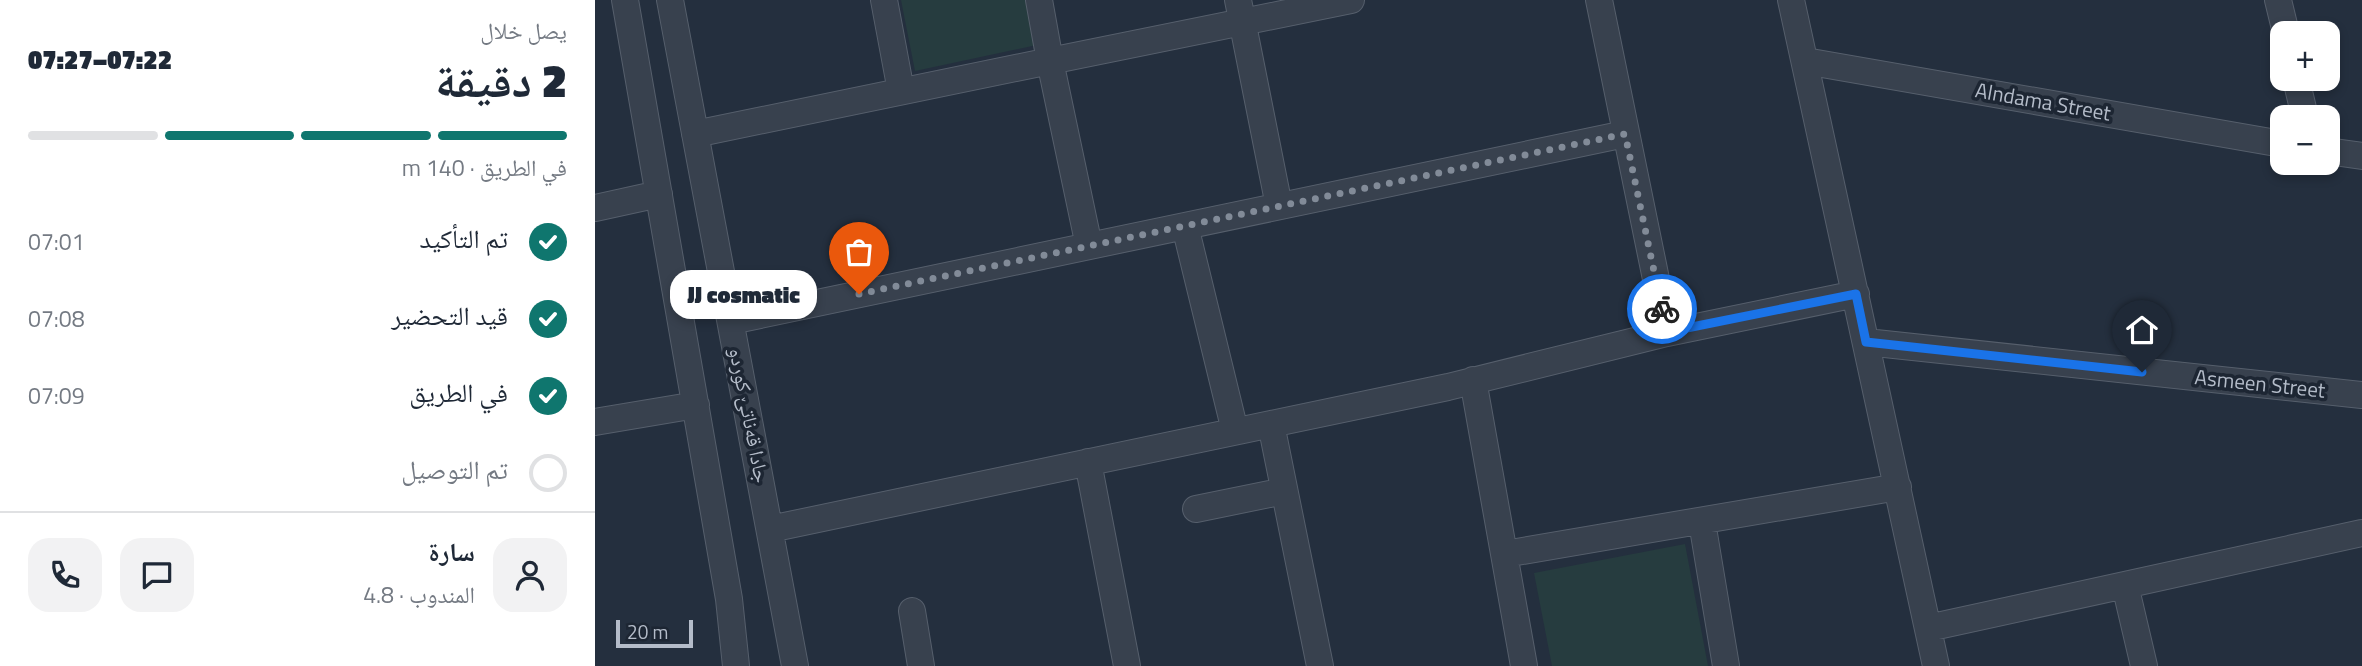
<!DOCTYPE html>
<html lang="ar">
<meta charset="utf-8">
<style>
body{margin:0;font-family:"Titillium Web","Noto Naskh Arabic",sans-serif;background:#f2f2f3;color:#1f2937;direction:rtl;height:100vh;display:flex;flex-direction:column;font-size:26px;white-space:nowrap}
*{box-sizing:border-box;margin:0}
p{font-size:23px;color:#747a83}
.icon{flex:none;width:38px;height:38px;fill:none;stroke:currentColor;stroke-width:2;stroke-linecap:round;stroke-linejoin:round}
.map{position:relative;flex:1;overflow:hidden;direction:ltr}
.sheet{display:flex;flex-direction:column;background:#fff;width:595px}
.sheet>*{flex:none}
.buttons{position:absolute;left:1675px;top:21px;display:grid;gap:14px}
.buttons a{display:grid;place-items:center;width:70px;height:70px;border-radius:14px;background:#fff;box-shadow:0 4px 10px #0003;font-size:35px}
.scale{position:absolute;left:21px;bottom:18px;width:77px;box-sizing:border-box;padding-left:7px;border:4px solid #b4bcc9;border-top:0;font-size:19px;line-height:24px;white-space:nowrap;color:#b4bcc9;-webkit-text-stroke:5px #1d2633;paint-order:stroke}
.pin{position:absolute;display:grid;place-items:center;width:60px;height:60px;color:#fff;margin:-72px -30px;border-radius:50% 50% 50% 0;rotate:-45deg;box-shadow:0 0 7px #0007}
.pin .icon{rotate:45deg}
.courier{position:absolute;display:grid;place-items:center;width:70px;height:70px;margin:-35px;border:5px solid #1a73e8;border-radius:50%;background:#fff;color:#222;box-shadow:0 2px 9px #0007}
.bubble{position:absolute;height:49px;border-radius:21px;background:#fff;box-shadow:0 4px 10px #0003;font-size:23px;font-weight:800;line-height:49px;text-align:center;direction:rtl}
.summary em{font-style:normal;font-weight:800}
.summary div{display:flex;flex-direction:column-reverse}
.summary{display:flex;align-items:center;justify-content:space-between;height:119px;padding:0 28px}
h1{font-size:46px;font-weight:800;line-height:52px}
.bar{display:grid;grid-template-columns:repeat(4,1fr);gap:10px 7px;align-content:center;height:84px;padding:0 28px}
.bar i{height:9px;border-radius:5px;background:#e0e1e3}
.bar .current{background:#0f766e}
.bar p{grid-column:span 4}
.line{display:flex;align-items:center;gap:18px;padding:0 28px;border-top:2px solid #e0e1e3}
.line div{flex:1}
.round{display:grid;place-items:center;flex:none;width:74px;height:74px;border-radius:21px;background:#f2f2f3}
ol{padding:0 28px;list-style:none}
li{display:flex;align-items:center;gap:21px;height:77px}
li p{margin-inline-start:auto}
li .icon{padding:7px;border-radius:50%;background:#0f766e;color:#fff;stroke-width:4}
li:last-child{color:#747a83}
li i{width:38px;height:38px;border:4px solid #e0e1e3;border-radius:50%}
main{display:flex;flex:1;min-height:0}
.map>svg:first-child{display:block}
.green{fill:#263c3f}
.lines{fill:none;stroke-linecap:round;stroke-linejoin:round}
.minor-casing{stroke:#565f6c;stroke-width:28}
.minor{stroke:#38414e;stroke-width:26}
.done{stroke:#828b98;stroke-width:7;stroke-dasharray:0 12.6}
.route{stroke:#1a73e8;stroke-width:9}
.labels{text-anchor:middle;stroke-width:7;stroke-linejoin:round;paint-order:stroke}
.street-label{font-size:21px;fill:#b4bcc9;stroke:#1d2633}
</style>
<main>
<div class="map">
<svg width="1767" height="666" viewBox="0 0 1767 666">
<rect width="100%" height="100%" fill="#242f3e"/>
<path class="green" d="M306 0H433L442 45 320 71Z
M1090 544 1113 666H957L939 573Z"/>
<g class="lines">
<defs>
<path id="minor" d="M30 0 134 599 141 666
M75 0 200 666
M289 0 306 91
M643 0 684 206
M1004 0 1072 333
M1196 0 1341 666
M1683 0 1691 33
M1210 61 1687 144
M1701 79 1710 117
M100 134 455 61 444 0
M1732 151 1767 156
M0 208 64 194
M590 226 640 431
M494 246 455 61 756 0
M136 321 1030 134
M1271 342 1767 395
M878 380 929 666
M0 422 101 405
M676 424 725 666
M493 462 532 666
M601 509 689 491
M1107 522 1131 666
M175 529 853 387 1072 333 1261 294
M910 554 1303 487
M1530 585 1767 533
M317 611 326 666
M1333 628 1530 585 1549 666"/>
</defs>
<use href="#minor" class="minor-casing"/>
<use href="#minor" class="minor"/>
</g>
<g class="lines">
<path class="done" d="M264 294 1030 134 1067 309"/>
<path class="route" d="M1067 309 1072 332 1261 294 1271 342 1547 372"/>
</g>
<g class="labels">
<g class="street-label">
<text transform="translate(1448 102) rotate(10)" y="7">Alndama Street</text>
<text transform="translate(1665 384) rotate(6)" y="7">Asmeen Street</text>
<text transform="translate(154 415) rotate(79)" y="7">جادا قەناتێ کوردو</text>
</g>
</g>
</svg>
<div class="buttons">
<a>+</a>
<a>−</a>
</div>
<div class="scale">20 m</div>
<div class="pin" style="left:264px;top:294px;background:#ea580c"><svg class="icon" aria-label="bag" viewBox="0 0 24 24"><path d="M5 8h14l-1 12H6zM9 8a3 3 0 0 1 6 0"/></svg></div>
<div class="pin" style="left:1547px;top:372px;background:#1f2937"><svg class="icon" aria-label="home" viewBox="0 0 24 24"><path d="M3 11l9-7 9 7M6 9v11h12V9"/></svg></div>
<div class="courier" style="left:1067px;top:309px"><svg class="icon" aria-label="bike" viewBox="0 0 24 24"><circle cx="6" cy="16" r="4"/><circle cx="18" cy="16" r="4"/><path d="M6 16l4-8h5l3 8M10 8l3 8H6M13 5h3"/></svg></div>
<div class="bubble" style="left:75px;top:270px;width:147px">JJ cosmatic</div>
</div>
<section class="sheet">
<div class="summary"><div><h1>2 دقيقة</h1><p>يصل خلال</p></div><em>07:22–07:27</em></div>
<div class="bar"><i class="current"></i><i class="current"></i><i class="current"></i><i></i><p>في الطريق · 140 m</p></div>
<ol>
<li><svg class="icon" aria-label="check" viewBox="0 0 24 24"><path d="M5 12l5 5 9-10"/></svg>تم التأكيد<p>07:01</p></li>
<li><svg class="icon" aria-label="check" viewBox="0 0 24 24"><path d="M5 12l5 5 9-10"/></svg>قيد التحضير<p>07:08</p></li>
<li><svg class="icon" aria-label="check" viewBox="0 0 24 24"><path d="M5 12l5 5 9-10"/></svg>في الطريق<p>07:09</p></li>
<li><i></i>تم التوصيل</li>
</ol>
<div class="line" style="height:126px"><a class="round"><svg class="icon" aria-label="person" viewBox="0 0 24 24"><circle cx="12" cy="8" r="4"/><path d="M4 21q1-7 8-7t8 7"/></svg></a><div><b>سارة</b><p>المندوب · 4.8</p></div><a class="round"><svg class="icon" aria-label="chat" viewBox="0 0 24 24"><path d="M4 5h16v11H9l-5 4z"/></svg></a><a class="round"><svg class="icon" aria-label="phone" viewBox="0 0 24 24"><path d="M5 4h4l2 5-3 2q2 4 5 5l2-3 5 2v4C11 20 4 13 5 4z"/></svg></a></div>
</section>
</main>
